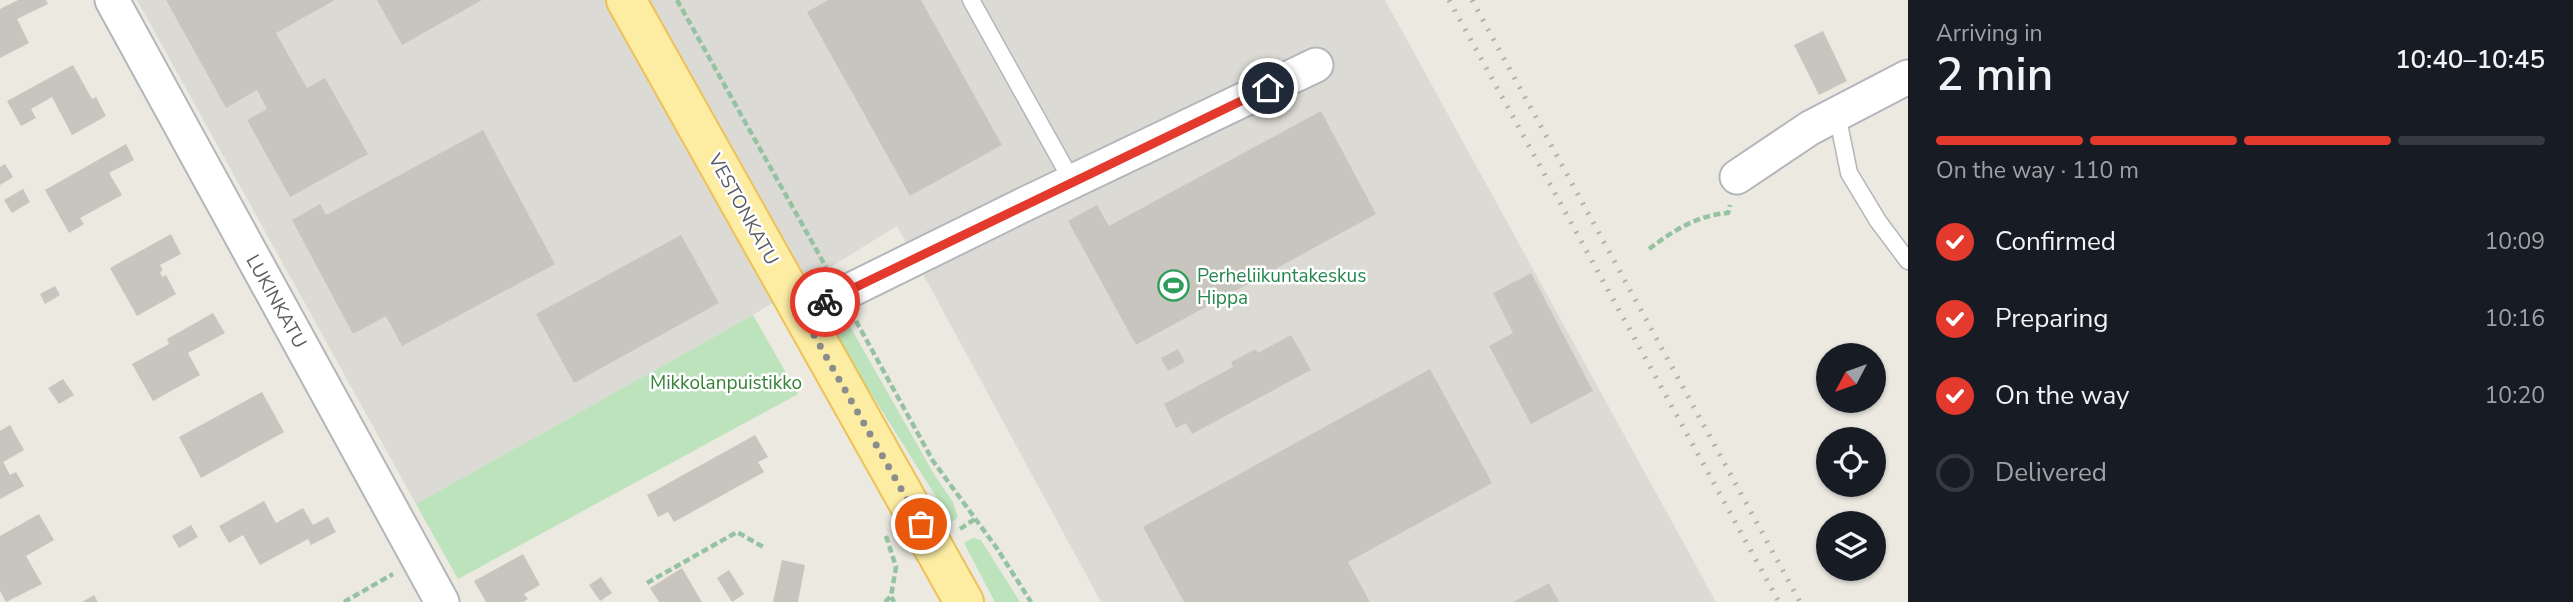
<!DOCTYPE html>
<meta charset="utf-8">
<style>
body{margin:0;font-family:"Nunito Sans",sans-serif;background:#242831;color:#f1f3f6;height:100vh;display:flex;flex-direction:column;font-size:26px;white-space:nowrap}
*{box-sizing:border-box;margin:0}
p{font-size:23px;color:#9ea1a6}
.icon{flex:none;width:38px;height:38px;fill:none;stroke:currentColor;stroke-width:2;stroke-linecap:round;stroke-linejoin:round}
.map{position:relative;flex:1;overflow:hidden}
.drawer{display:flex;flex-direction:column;background:#171b24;width:665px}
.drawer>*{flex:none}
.needle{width:46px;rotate:229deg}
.fabs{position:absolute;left:1816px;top:343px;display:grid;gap:14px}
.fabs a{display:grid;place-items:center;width:70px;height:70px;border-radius:50%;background:#171b24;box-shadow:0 2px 5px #0004;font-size:35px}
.pin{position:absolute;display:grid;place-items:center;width:60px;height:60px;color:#fff;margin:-30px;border:4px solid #fff;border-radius:50%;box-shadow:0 2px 7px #0007}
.courier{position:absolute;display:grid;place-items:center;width:70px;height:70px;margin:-35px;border:5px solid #e4392d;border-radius:50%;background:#fff;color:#222;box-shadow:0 2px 9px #0007}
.overview em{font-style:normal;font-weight:600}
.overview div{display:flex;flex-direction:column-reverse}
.overview{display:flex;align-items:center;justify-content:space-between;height:119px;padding:0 28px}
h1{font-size:46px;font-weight:600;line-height:52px}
.bar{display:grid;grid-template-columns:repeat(4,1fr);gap:10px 7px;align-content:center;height:84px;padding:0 28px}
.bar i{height:9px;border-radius:5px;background:#363941}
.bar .selected{background:#e4392d}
.bar p{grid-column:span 4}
ol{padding:0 28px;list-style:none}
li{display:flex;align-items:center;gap:21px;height:77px}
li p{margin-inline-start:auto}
li .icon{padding:7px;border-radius:50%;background:#e4392d;color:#fff;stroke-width:4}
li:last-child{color:#9ea1a6}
li i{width:38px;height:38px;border:4px solid #363941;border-radius:50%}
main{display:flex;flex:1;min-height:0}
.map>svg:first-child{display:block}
.industrial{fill:#dcdad4}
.green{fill:#bce3bc}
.building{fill:#c8c5bf}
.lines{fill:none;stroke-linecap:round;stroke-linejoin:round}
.service-casing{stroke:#b3b6ba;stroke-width:19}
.minor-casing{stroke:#b3b6ba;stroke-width:37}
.primary-casing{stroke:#edc157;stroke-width:42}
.path{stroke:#95c3a2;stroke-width:4.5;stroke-dasharray:7 3.5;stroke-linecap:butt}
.service{stroke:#fff;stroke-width:16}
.minor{stroke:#fff;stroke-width:33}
.primary{stroke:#fdeda3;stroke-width:38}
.rail{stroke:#b1b2b2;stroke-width:5;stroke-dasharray:2 9;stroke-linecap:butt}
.done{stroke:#8b8d8d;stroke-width:7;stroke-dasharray:0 12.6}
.route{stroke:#e4392d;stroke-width:9}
.labels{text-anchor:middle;stroke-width:5;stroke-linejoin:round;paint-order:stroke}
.street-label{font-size:19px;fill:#585c60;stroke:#fff}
.leisure-label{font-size:19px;fill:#27864d;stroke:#fff;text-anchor:start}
.park-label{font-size:19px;fill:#368239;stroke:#fff}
</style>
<main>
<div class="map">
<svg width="1908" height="602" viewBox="0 0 1908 602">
<rect width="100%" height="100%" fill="#ebe9e0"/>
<path class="industrial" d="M137 0H1385L1716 602H1101L897 226 753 315 416 504Z"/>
<path class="green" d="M843 314 935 476 953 502 958 517 952 522 843 349 836 333Z
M753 315 798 394 458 579 416 504Z
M973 538 981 540 1020 602H995L964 543Z"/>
<path class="building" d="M18 0H46L48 4 17 19 29 43 0 58V9Z
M166 0H335L276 33 307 88 325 78 368 154 290 197 247 120 267 109 257 90 226 108Z
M377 0H482L402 45Z
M828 0H921L1002 145 910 196 807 12Z
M1823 31 1847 81 1819 95 1794 45Z
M73 65 92 99 96 97 106 116 72 135 52 97 31 109 36 118 21 126 7 101Z
M1321 111 1376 214 1136 345 1068 221 1097 205 1109 226Z
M483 130 555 264 402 346 386 316 353 334 292 220 320 204 326 215Z
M126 144 134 160 109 173 122 195 80 218 84 224 69 233 45 190Z
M5 164 13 177 0 185V167Z
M23 189 30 202 12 213 4 200Z
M171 234 181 254 160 265 163 270 160 272 162 277 166 275 176 294 137 316 110 268Z
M681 235 719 303 574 383 536 314Z
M1531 273 1593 391 1531 424 1489 346 1513 333 1493 293Z
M55 286 60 295 45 304 40 294Z
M213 313 225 333 188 353 200 375 153 401 132 364 169 344 167 339Z
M1291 335 1311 370 1192 434 1186 423 1176 428 1164 404 1233 367 1231 362 1256 349 1258 353Z
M1178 349 1185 362 1168 371 1161 358Z
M1430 369 1492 483 1348 562 1370 602H1184L1143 527Z
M63 379 74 395 59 404 48 388Z
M262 392 284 432 201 478 179 437Z
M10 425 24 450 3 462 10 475 16 472 24 486 0 499V431Z
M755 435 768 457 758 462 764 472 674 522 668 512 658 517 647 495Z
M264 501 276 523 303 508 313 525 328 517 336 532 311 545 308 539 260 565 243 535 229 543 219 526Z
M39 514 54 540 26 556 42 584 6 602 0 591V536Z
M191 525 198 537 179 548 172 536Z
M523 554 540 585 524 594 528 599 523 602H486L474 581Z
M782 560 805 565 798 602H773Z
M682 568 702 602H659L650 588Z
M729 570 744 594 732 602 717 578Z
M601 577 612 593 600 601 589 585Z
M1549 583 1559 602H1513Z
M94 595 98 602H82Z"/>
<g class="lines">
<defs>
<path id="service" d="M971 0 1072 181
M1837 114 1849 173 1878 221 1908 261"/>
<path id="minor" d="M112 0 442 602
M1737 177 1810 128 1908 77
M802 314 1021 206 1316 65"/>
<path id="primary" d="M626 0 964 602"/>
</defs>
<use href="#service" class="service-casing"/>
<use href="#minor" class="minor-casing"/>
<use href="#primary" class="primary-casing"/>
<path class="path" d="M677 0 826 267
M1649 249C1673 231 1697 215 1728 213L1730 205
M856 321 933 461 996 547 1031 602
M960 529 975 519
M886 536 896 567 891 596 894 602
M647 583 737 532 765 548
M344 602 393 574
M885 602 891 596"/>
<use href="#service" class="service"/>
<use href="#minor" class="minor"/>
<use href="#primary" class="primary"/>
<path class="rail" d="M1449 0 1779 602
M1472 0 1800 602"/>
</g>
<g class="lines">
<path class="done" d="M825 302 802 314 921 524"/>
<path class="route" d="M825 302 1268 88"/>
</g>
<defs>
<symbol id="stadium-ring" viewBox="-11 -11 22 22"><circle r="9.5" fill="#fff" stroke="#2e9e5b" stroke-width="1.5"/><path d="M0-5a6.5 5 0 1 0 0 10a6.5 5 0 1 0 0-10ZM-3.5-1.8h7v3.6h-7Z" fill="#2e9e5b"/></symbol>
</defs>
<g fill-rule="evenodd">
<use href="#stadium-ring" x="1156" y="268" width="35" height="35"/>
</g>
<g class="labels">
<g class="street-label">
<text transform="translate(744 209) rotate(61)" y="7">VESTONKATU</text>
<text transform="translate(277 301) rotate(61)" y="7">LUKINKATU</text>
</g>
<g class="leisure-label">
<text x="1197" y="282">Perheliikuntakeskus<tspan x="1197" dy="22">Hippa</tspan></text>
</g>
<g class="park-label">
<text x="726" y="389">Mikkolanpuistikko</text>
</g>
</g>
</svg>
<div class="fabs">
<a><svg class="needle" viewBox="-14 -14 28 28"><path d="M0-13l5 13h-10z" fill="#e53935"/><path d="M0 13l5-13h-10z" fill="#9ea1a6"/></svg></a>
<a><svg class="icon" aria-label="locate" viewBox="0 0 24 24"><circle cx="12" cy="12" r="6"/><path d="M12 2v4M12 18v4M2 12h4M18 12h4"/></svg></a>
<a><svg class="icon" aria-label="layers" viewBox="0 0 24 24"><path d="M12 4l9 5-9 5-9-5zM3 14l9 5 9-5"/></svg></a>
</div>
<div class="pin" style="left:921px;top:524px;background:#ea580c"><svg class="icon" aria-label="bag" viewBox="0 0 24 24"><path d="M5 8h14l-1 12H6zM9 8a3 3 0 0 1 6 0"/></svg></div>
<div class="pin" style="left:1268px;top:88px;background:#1f2937"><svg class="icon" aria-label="home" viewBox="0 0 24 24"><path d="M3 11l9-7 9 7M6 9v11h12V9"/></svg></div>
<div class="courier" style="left:825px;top:302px"><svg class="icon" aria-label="bike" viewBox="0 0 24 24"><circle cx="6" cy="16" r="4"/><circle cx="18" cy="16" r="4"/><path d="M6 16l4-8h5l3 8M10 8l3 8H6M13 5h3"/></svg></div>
</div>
<section class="drawer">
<div class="overview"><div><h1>2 min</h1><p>Arriving in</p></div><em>10:40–10:45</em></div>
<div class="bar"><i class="selected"></i><i class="selected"></i><i class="selected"></i><i></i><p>On the way · 110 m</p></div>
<ol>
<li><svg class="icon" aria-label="check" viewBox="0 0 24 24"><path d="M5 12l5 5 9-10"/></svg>Confirmed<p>10:09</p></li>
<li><svg class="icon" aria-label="check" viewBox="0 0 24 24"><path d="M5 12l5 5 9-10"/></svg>Preparing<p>10:16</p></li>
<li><svg class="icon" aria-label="check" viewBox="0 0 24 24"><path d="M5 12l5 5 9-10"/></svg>On the way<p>10:20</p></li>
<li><i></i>Delivered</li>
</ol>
</section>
</main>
